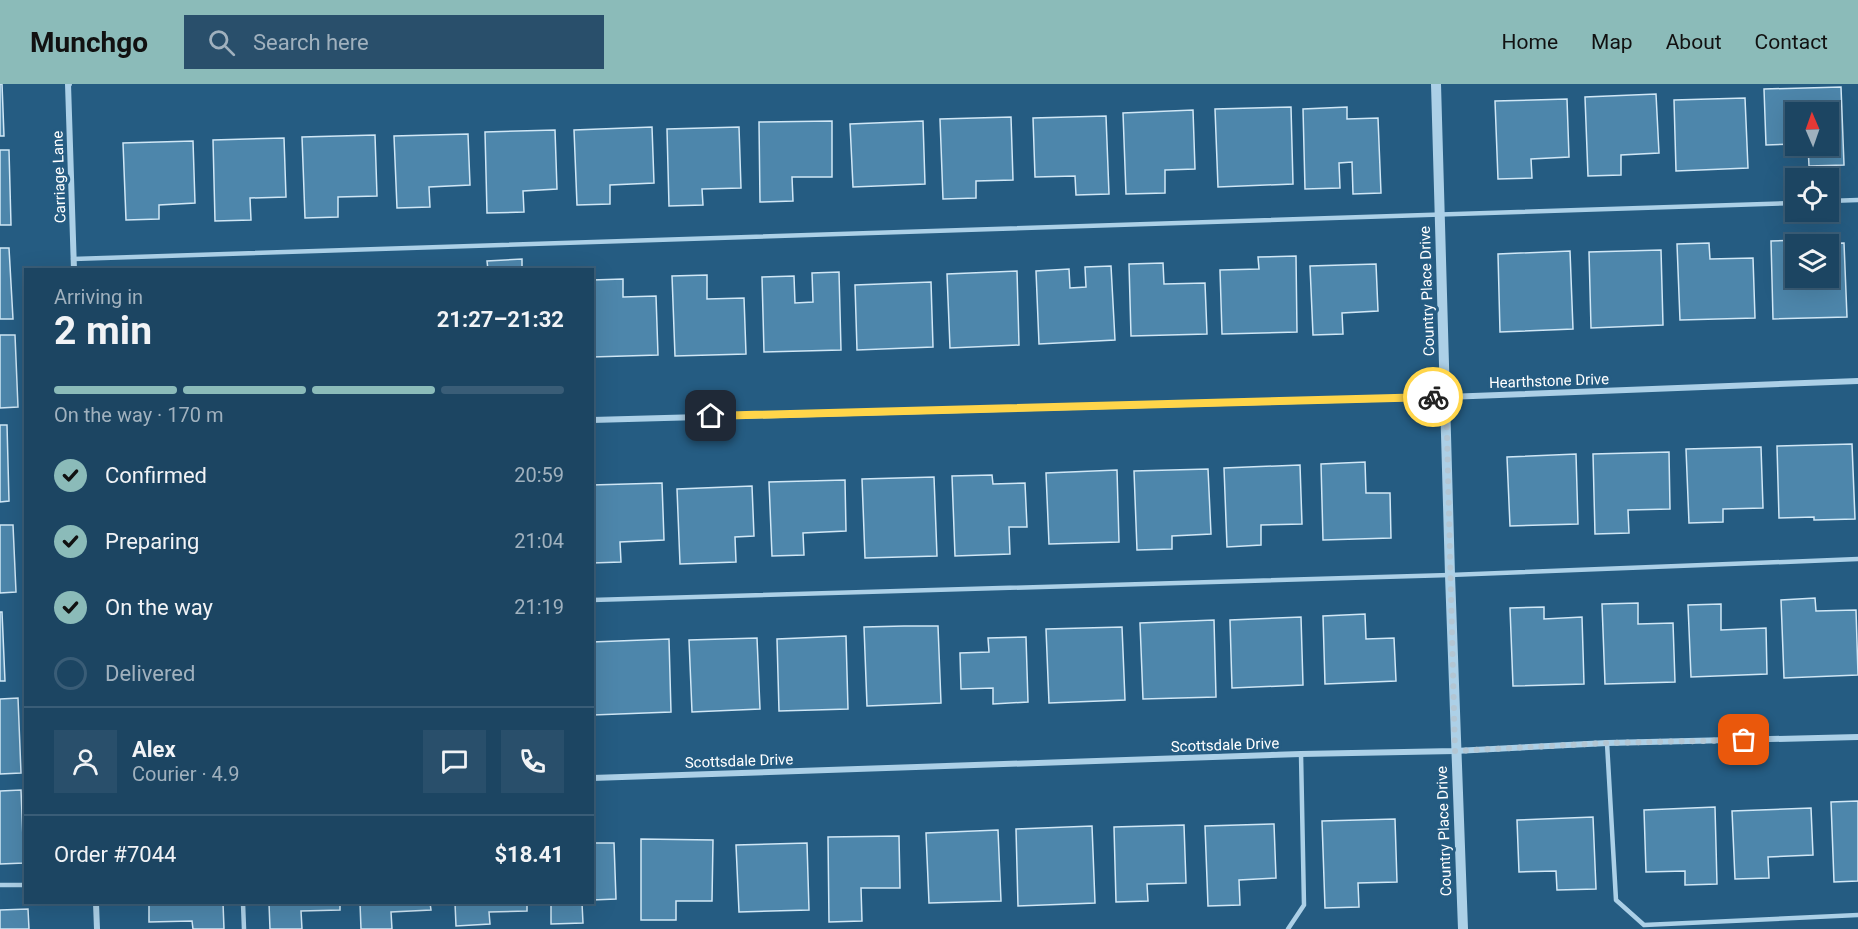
<!DOCTYPE html>
<meta charset="utf-8">
<style>
body{margin:0;font-family:Roboto,sans-serif;background:#294f6b;color:#f1f3f6;height:100vh;display:flex;flex-direction:column;font-size:22px;white-space:nowrap}
*{box-sizing:border-box;margin:0}
p{font-size:20px;color:#a0b1be}
.icon{flex:none;width:33px;height:33px;fill:none;stroke:currentColor;stroke-width:2;stroke-linecap:round;stroke-linejoin:round}
.map{position:relative;flex:1;overflow:hidden}
.panel{position:absolute;left:24px;top:184px;width:570px;height:636px;display:flex;flex-direction:column;background:#1c4562;border-radius:0px;box-shadow:0 6px 24px #0002,0 0 0 2px #3a5d77}
.panel>*{flex:none}
.needle{width:39px;rotate:358deg}
.controls{position:absolute;left:1785px;top:18px;display:grid;gap:12px}
.controls a{display:grid;place-items:center;width:54px;height:54px;border-radius:0px;background:#1c4562;box-shadow:0 6px 24px #0002,0 0 0 2px #3a5d77;font-size:30px}
.pin{position:absolute;display:grid;place-items:center;width:51px;height:51px;color:#fff;margin:-26px;border-radius:12px;box-shadow:0 3px 9px #0006}
.courier{position:absolute;display:grid;place-items:center;width:60px;height:60px;margin:-30px;border:4px solid #ffd54a;border-radius:50%;background:#fff;color:#222;box-shadow:0 2px 8px #0007}
.summary em{font-style:normal;font-weight:700}
.summary div{display:flex;flex-direction:column-reverse}
.summary{display:flex;align-items:center;justify-content:space-between;height:102px;padding:0 30px}
h1{font-size:39px;font-weight:700;line-height:45px}
.bar{display:grid;grid-template-columns:repeat(4,1fr);gap:9px 6px;align-content:center;height:72px;padding:0 30px}
.bar i{height:8px;border-radius:4px;background:#3a5d77}
.bar .on{background:#8bbbb9}
.bar p{grid-column:span 4}
.line{display:flex;align-items:center;gap:15px;padding:0 30px;border-top:2px solid #3a5d77}
.line div{flex:1}
.round{display:grid;place-items:center;flex:none;width:63px;height:63px;border-radius:0px;background:#294f6b}
ol{padding:0 30px;list-style:none}
li{display:flex;align-items:center;gap:18px;height:66px}
li p{margin-inline-start:auto}
li .icon{padding:6px;border-radius:50%;background:#8bbbb9;color:#111;stroke-width:4}
li:last-child{color:#a0b1be}
li i{width:33px;height:33px;border:3px solid #3a5d77;border-radius:50%}
header{display:flex;align-items:center;gap:36px;box-sizing:border-box;height:84px;padding:0 30px;background:#8bbbb9;color:#111}
header strong{font-size:28px}
nav{display:flex;gap:33px;margin-inline-start:auto;font-size:21px}
.search{width:420px;height:54px;background:#294f6b;display:flex;align-items:center;gap:15px;box-sizing:border-box;padding:0 21px;border-radius:0px;color:#a0b1be;font-size:22px}
.map>svg:first-child{display:block}
.building{fill:#4d86ab;stroke:#d0e7f6;stroke-width:1.5}
.lines{fill:none;stroke-linecap:round;stroke-linejoin:round}
.service{stroke:#acd0e7;stroke-width:4.5}
.minor{stroke:#acd0e7;stroke-width:6}
.tertiary{stroke:#acd0e7;stroke-width:10}
.done{stroke:#b3c6d3;stroke-width:6;stroke-dasharray:0 10.8}
.route{stroke:#ffd54a;stroke-width:8}
.labels{text-anchor:middle;stroke-width:6;stroke-linejoin:round;paint-order:stroke}
.street-label{font-size:15px;fill:#fff;stroke:#255c82}
</style>
<header>
<strong>Munchgo</strong>
<div class="search"><svg class="icon" aria-label="search" viewBox="0 0 24 24"><circle cx="10" cy="10" r="6"/><path d="M15 15l6 6"/></svg>Search here</div>
<nav><a>Home</a><a>Map</a><a>About</a><a>Contact</a></nav>
</header>
<div class="map">
<svg width="1858" height="845" viewBox="0 0 1858 845">
<rect width="100%" height="100%" fill="#255c82"/>
<path class="building" d="M0 0H2L4 52H0Z
M1841 3 1844 81 1809 82 1808 62H1828V28H1796V60L1766 61 1764 5Z
M1656 10 1659 69 1621 71V91L1588 92 1585 13Z
M1745 14 1748 84 1676 87 1674 16Z
M1567 15 1569 73 1531 75 1532 94 1498 95 1495 17Z
M1291 23 1293 100 1218 103 1215 25Z
M1347 23V35L1378 34 1381 109 1353 110 1352 78 1339 79 1340 104 1305 105 1303 25Z
M1193 26 1195 85 1165 86V109L1126 110 1123 29Z
M1106 32 1109 110 1076 111 1075 92 1035 93 1033 34Z
M1011 33 1013 96 976 97V114L943 115 940 35Z
M832 37V93H792L793 117 760 118 759 38Z
M923 37 925 100 853 103 850 40Z
M652 43 654 99 610 101V120L577 121 574 46Z
M739 43 741 104 702 105 703 121 669 122 667 45Z
M555 46 557 105 523 107 524 128 487 129 485 48Z
M468 50 470 101 429 103 430 123 397 124 394 52Z
M375 51 377 112 338 113V133L305 134 302 53Z
M284 54 286 113 250 114 251 136 215 137 213 56Z
M193 57 195 119 159 121V135L126 136 123 59Z
M0 66H9L11 141H0Z
M1801 156V160H1796V194H1828V160H1813L1844 159 1847 233 1773 235 1771 157Z
M1709 159 1710 175 1753 174 1755 234 1680 236 1677 160Z
M0 164H9L13 235H0Z
M1661 166 1663 241 1591 244 1589 168Z
M1570 167 1573 245 1500 248 1498 170Z
M1296 172 1297 248 1222 250 1220 186 1259 185 1258 173Z
M522 175V186H488L487 177Z
M1163 179 1164 200 1205 199 1207 250 1131 252 1129 180Z
M1376 180 1378 227 1342 229 1343 250 1313 251 1310 182Z
M1111 182 1115 256 1039 260 1036 187 1069 185 1070 204 1086 203 1085 183Z
M1017 187 1019 261 950 264 947 190Z
M839 188 841 266 764 268 762 193 794 192 795 219 813 218 812 189Z
M707 191V215L744 214 746 270 675 272 672 192Z
M623 195V213L656 212 658 271 592 273V196Z
M931 198 933 263 857 266 855 201Z
M0 251H15L18 323 0 324Z
M0 341H7L9 417 0 418Z
M1852 360 1855 435 1814 436V433L1779 434 1777 362Z
M1761 363 1763 424 1723 425V438L1689 439 1686 365Z
M1669 368 1670 425 1628 426 1629 449 1595 450 1593 370Z
M1576 370 1578 440 1510 442 1507 373Z
M1365 378 1366 409H1390L1391 454 1323 456 1321 380Z
M1300 381 1302 440 1261 441V461L1227 463 1224 384Z
M1208 385 1211 450 1172 452V465L1137 466 1134 387Z
M1117 386 1119 458 1049 460 1046 389Z
M992 391 993 400 1025 399 1027 443H1009L1010 470 955 472 952 392Z
M934 393 937 472 865 474 862 395Z
M845 396 846 447 803 449 804 471 772 472 769 398Z
M662 399 664 456 620 458 621 478 592 479V401Z
M752 402 754 452 735 453 736 478 680 480 677 405Z
M0 441H13L16 508 0 509Z
M1815 514 1816 527 1856 526 1858 591 1784 594 1781 516Z
M1638 519V540L1673 539 1675 598 1605 600 1602 520Z
M1721 520V546L1766 544 1767 590 1691 593 1688 521Z
M1544 523V535L1582 533 1584 600 1513 602 1510 524Z
M0 528H2L5 597H0Z
M1365 530 1366 555 1394 554 1396 597 1325 600 1323 532Z
M1301 533 1303 601 1232 604 1230 536Z
M1214 536 1216 613 1143 615 1140 539Z
M904 542H938L941 619 867 622 864 543Z
M1122 543 1125 616 1049 619 1046 545Z
M846 552 848 625 779 627 777 555Z
M1026 553 1028 618 993 620V604L961 605 960 569 989 568 988 554Z
M757 554 760 625 692 628 689 556Z
M669 555 671 628 593 631 592 558Z
M18 614 21 689 0 690V615Z
M21 706 24 779 0 780V707Z
M1858 717V797L1834 798 1831 718Z
M1715 723 1717 800 1685 801V787L1646 788 1644 726Z
M1811 724 1813 771 1768 773 1769 794 1735 795 1732 727Z
M1593 733 1596 805 1557 806 1556 787 1519 788 1517 736Z
M1395 735 1397 798 1358 799 1359 823 1325 824 1322 737Z
M1274 740 1276 794 1239 796 1240 821 1208 822 1205 742Z
M1184 741 1186 799 1147 800 1148 817 1116 818 1114 743Z
M1092 742 1095 819 1018 822 1016 745Z
M998 746 1001 817 929 819 926 749Z
M899 752 900 804H861L862 837 829 838 828 753Z
M641 755 713 756 712 817H676V836H641Z
M592 759H614L616 815 592 816Z
M807 759 809 826 739 828 736 761Z
M149 819H223L224 845H193L192 837 149 838Z
M269 819H340V826L301 827 302 845H270Z
M360 819H430L431 826 391 828 392 845H361Z
M455 819H527V827L489 828 490 840 456 842Z
M551 819H582L583 839 551 840Z
M28 825 29 845H0V826Z"/>
<g class="lines">
<path class="service" d="M1828 117 1858 116
M73 175 1796 119
M592 516 1450 491 1858 475
M1607 659 1616 816 1644 841 1858 831
M0 801H26
M243 819 244 845
M1288 845 1304 821 1301 670"/>
<path class="minor" d="M69 0H68L74 186
M592 336 1446 313 1858 297
M592 694 1301 670 1455 667 1607 659 1858 653
M96 819 97 845"/>
<path class="tertiary" d="M1436 0 1450 491 1463 845"/>
</g>
<g class="lines">
<path class="done" d="M1433 313H1446L1455 667 1607 659 1744 656"/>
<path class="route" d="M711 332 1433 313"/>
</g>
<g class="labels">
<g class="street-label">
<text transform="translate(59 93) rotate(-92)" y="5">Carriage Lane</text>
<text transform="translate(1427 207) rotate(-92)" y="5">Country Place Drive</text>
<text transform="translate(1549 297) rotate(-2)" y="5">Hearthstone Drive</text>
<text transform="translate(1225 661) rotate(-2)" y="5">Scottsdale Drive</text>
<text transform="translate(739 677) rotate(-2)" y="5">Scottsdale Drive</text>
<text transform="translate(1444 747) rotate(-92)" y="5">Country Place Drive</text>
</g>
</g>
</svg>
<div class="controls">
<a><svg class="needle" viewBox="-14 -14 28 28"><path d="M0-13l5 13h-10z" fill="#e53935"/><path d="M0 13l5-13h-10z" fill="#a0b1be"/></svg></a>
<a><svg class="icon" aria-label="locate" viewBox="0 0 24 24"><circle cx="12" cy="12" r="6"/><path d="M12 2v4M12 18v4M2 12h4M18 12h4"/></svg></a>
<a><svg class="icon" aria-label="layers" viewBox="0 0 24 24"><path d="M12 4l9 5-9 5-9-5zM3 14l9 5 9-5"/></svg></a>
</div>
<div class="pin" style="left:1744px;top:656px;background:#ea580c"><svg class="icon" aria-label="bag" viewBox="0 0 24 24"><path d="M5 8h14l-1 12H6zM9 8a3 3 0 0 1 6 0"/></svg></div>
<div class="pin" style="left:711px;top:332px;background:#1f2937"><svg class="icon" aria-label="home" viewBox="0 0 24 24"><path d="M3 11l9-7 9 7M6 9v11h12V9"/></svg></div>
<div class="courier" style="left:1433px;top:313px"><svg class="icon" aria-label="bike" viewBox="0 0 24 24"><circle cx="6" cy="16" r="4"/><circle cx="18" cy="16" r="4"/><path d="M6 16l4-8h5l3 8M10 8l3 8H6M13 5h3"/></svg></div>
<section class="panel">
<div class="summary"><div><h1>2 min</h1><p>Arriving in</p></div><em>21:27–21:32</em></div>
<div class="bar"><i class="on"></i><i class="on"></i><i class="on"></i><i></i><p>On the way · 170 m</p></div>
<ol>
<li><svg class="icon" aria-label="check" viewBox="0 0 24 24"><path d="M5 12l5 5 9-10"/></svg>Confirmed<p>20:59</p></li>
<li><svg class="icon" aria-label="check" viewBox="0 0 24 24"><path d="M5 12l5 5 9-10"/></svg>Preparing<p>21:04</p></li>
<li><svg class="icon" aria-label="check" viewBox="0 0 24 24"><path d="M5 12l5 5 9-10"/></svg>On the way<p>21:19</p></li>
<li><i></i>Delivered</li>
</ol>
<div class="line" style="height:108px"><a class="round"><svg class="icon" aria-label="person" viewBox="0 0 24 24"><circle cx="12" cy="8" r="4"/><path d="M4 21q1-7 8-7t8 7"/></svg></a><div><b>Alex</b><p>Courier · 4.9</p></div><a class="round"><svg class="icon" aria-label="chat" viewBox="0 0 24 24"><path d="M4 5h16v11H9l-5 4z"/></svg></a><a class="round"><svg class="icon" aria-label="phone" viewBox="0 0 24 24"><path d="M5 4h4l2 5-3 2q2 4 5 5l2-3 5 2v4C11 20 4 13 5 4z"/></svg></a></div>
<div class="line" style="height:78px"><div>Order #7044</div><b>$18.41</b></div>
</section>
</div>
